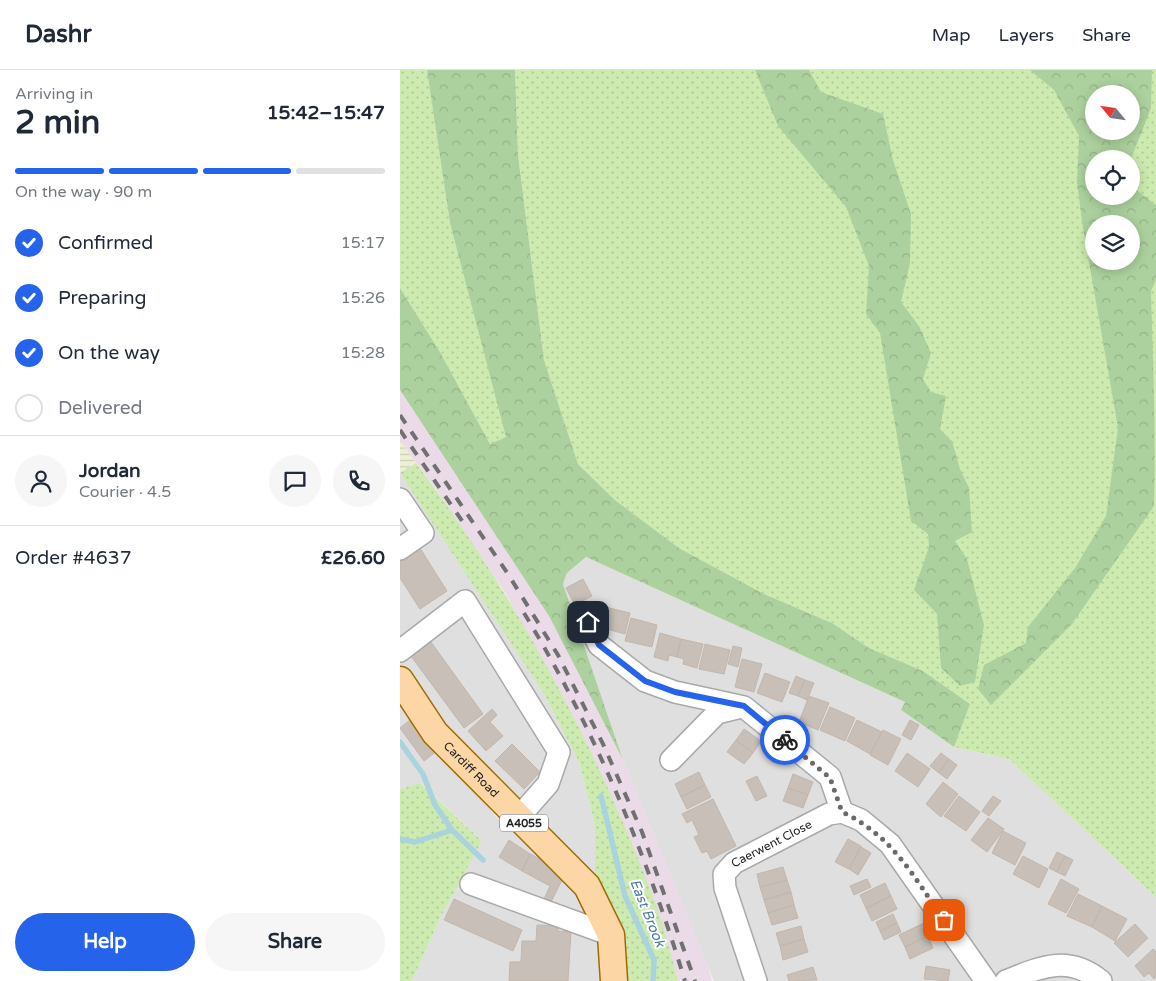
<!DOCTYPE html>
<meta charset="utf-8">
<style>
body{margin:0;font-family:"Varela Round",sans-serif;background:#f6f6f7;color:#1f2937;height:100vh;display:flex;flex-direction:column;font-size:19px;white-space:nowrap}
*{box-sizing:border-box;margin:0}
p{font-size:16px;color:#747a83}
.icon{flex:none;width:28px;height:28px;fill:none;stroke:currentColor;stroke-width:2;stroke-linecap:round;stroke-linejoin:round}
.map{position:relative;flex:1;overflow:hidden}
.panel{display:flex;flex-direction:column;background:#fff;width:400px}
.panel>*{flex:none}
.needle{width:32px;rotate:299deg}
.tools{position:absolute;left:685px;top:15px;display:grid;gap:10px}
.tools a{display:grid;place-items:center;width:55px;height:55px;border-radius:50%;background:#fff;box-shadow:0 2px 12px #0003;font-size:25px}
.pin{position:absolute;display:grid;place-items:center;width:42px;height:42px;color:#fff;margin:-21px;border-radius:10px;box-shadow:0 2px 8px #0006}
.courier{position:absolute;display:grid;place-items:center;width:50px;height:50px;margin:-25px;border:4px solid #2563eb;border-radius:50%;background:#fff;color:#222;box-shadow:0 1px 6px #0007}
.overview em{font-style:normal;font-weight:700}
.overview div{display:flex;flex-direction:column-reverse}
.overview{display:flex;align-items:center;justify-content:space-between;height:85px;padding:0 15px}
h1{font-size:32px;font-weight:700;line-height:38px}
.bar{display:grid;grid-template-columns:repeat(4,1fr);gap:8px 5px;align-content:center;height:60px;padding:0 15px}
.bar i{height:6px;border-radius:4px;background:#e0e1e3}
.bar .on{background:#2563eb}
.bar p{grid-column:span 4}
.line{display:flex;align-items:center;gap:12px;padding:0 15px;border-top:1px solid #e0e1e3}
.line div{flex:1}
.round{display:grid;place-items:center;flex:none;width:52px;height:52px;border-radius:26px;background:#f6f6f7}
ol{padding:0 15px;list-style:none}
li{display:flex;align-items:center;gap:15px;height:55px}
li p{margin-inline-start:auto}
li .icon{padding:5px;border-radius:50%;background:#2563eb;color:#fff;stroke-width:4}
li:last-child{color:#747a83}
li i{width:28px;height:28px;border:2px solid #e0e1e3;border-radius:50%}
.button{display:flex;gap:10px;margin-top:auto;padding:10px 15px}
.button a{flex:1;height:58px;border-radius:30px;background:#2563eb;color:#fff;font-size:20px;font-weight:700;line-height:58px;text-align:center}
.button a+a{background:#f6f6f7;color:#1f2937}
header{display:flex;align-items:center;gap:30px;box-sizing:border-box;height:70px;padding:0 25px;background:#fff;border-bottom:1px solid #e0e1e3}
header strong{font-size:24px}
nav{display:flex;gap:28px;margin-inline-start:auto;font-size:18px}
main{display:flex;flex:1;min-height:0}
.map>svg:first-child{display:block}
.residential{fill:#e0dfdf}
.railway{fill:#ebdbe8}
.farmland{fill:url(#farmland-rules)}
.grass{fill:url(#grass-dots);fill-rule:evenodd}
.forest{fill:url(#forest-crowns);fill-rule:evenodd}
.lines{fill:none;stroke-linecap:round;stroke-linejoin:round}
.stream{stroke:#aad3df;stroke-width:5.5}
.building{fill:#c7bfb8;stroke:#c4b6ab}
.minor-casing{stroke:#a9a9a9;stroke-width:24}
.major-casing{stroke:#a06b00;stroke-width:29}
.minor{stroke:#fff;stroke-width:21}
.major{stroke:#fcd6a4;stroke-width:26}
.rail{stroke:#707070;stroke-width:4;stroke-dasharray:10 10;stroke-linecap:butt}
.done{stroke:#6b6a68;stroke-width:5;stroke-dasharray:0 9}
.route{stroke:#2563eb;stroke-width:6}
.labels{text-anchor:middle;stroke-width:4;stroke-linejoin:round;paint-order:stroke}
.shield{fill:#fff;stroke:#646464;stroke-width:1}
.shield-label{font-size:11px;font-weight:bold;fill:#222}
.street-label{font-size:12px;fill:#222;stroke:#fff}
.water-label{font-size:14px;font-style:italic;fill:#4a7aab;stroke:#fff}
</style>
<header>
<strong>Dashr</strong>
<nav><a>Map</a><a>Layers</a><a>Share</a></nav>
</header>
<main>
<section class="panel">
<div class="overview"><div><h1>2 min</h1><p>Arriving in</p></div><em>15:42–15:47</em></div>
<div class="bar"><i class="on"></i><i class="on"></i><i class="on"></i><i></i><p>On the way · 90 m</p></div>
<ol>
<li><svg class="icon" aria-label="check" viewBox="0 0 24 24"><path d="M5 12l5 5 9-10"/></svg>Confirmed<p>15:17</p></li>
<li><svg class="icon" aria-label="check" viewBox="0 0 24 24"><path d="M5 12l5 5 9-10"/></svg>Preparing<p>15:26</p></li>
<li><svg class="icon" aria-label="check" viewBox="0 0 24 24"><path d="M5 12l5 5 9-10"/></svg>On the way<p>15:28</p></li>
<li><i></i>Delivered</li>
</ol>
<div class="line" style="height:90px"><a class="round"><svg class="icon" aria-label="person" viewBox="0 0 24 24"><circle cx="12" cy="8" r="4"/><path d="M4 21q1-7 8-7t8 7"/></svg></a><div><b>Jordan</b><p>Courier · 4.5</p></div><a class="round"><svg class="icon" aria-label="chat" viewBox="0 0 24 24"><path d="M4 5h16v11H9l-5 4z"/></svg></a><a class="round"><svg class="icon" aria-label="phone" viewBox="0 0 24 24"><path d="M5 4h4l2 5-3 2q2 4 5 5l2-3 5 2v4C11 20 4 13 5 4z"/></svg></a></div>
<div class="line" style="height:65px"><div>Order #4637</div><b>£26.60</b></div>
<div class="button"><a>Help</a><a>Share</a></div>
</section>
<div class="map">
<svg width="756" height="911" viewBox="0 0 756 911">
<defs>
<pattern id="farmland-rules" width="6" height="5" patternUnits="userSpaceOnUse" patternTransform="scale(1.25)"><rect width="6" height="5" fill="#eef0d5"/><path d="M0 2.5h6" fill="none" stroke="#ccceb7"/></pattern>
<pattern id="grass-dots" width="8" height="8" patternUnits="userSpaceOnUse" patternTransform="scale(1.25)"><rect width="8" height="8" fill="#cdebb0"/><path d="M2 2h.1M6 6h.1" fill="none" stroke="#b0c997" stroke-width="1.8" stroke-linecap="round"/></pattern>
<pattern id="forest-crowns" width="20" height="18" patternUnits="userSpaceOnUse" patternTransform="scale(1.25)"><rect width="20" height="18" fill="#add19e"/><path d="M2 6a3 3 0 1 1 6 0M12 15a3 3 0 1 1 6 0" fill="none" stroke="#95b388"/></pattern>
</defs>
<rect width="100%" height="100%" fill="#f2efe9"/>
<path class="residential" d="M0 403 61 493 144 624 179 692 195 754V806L38 647 0 596Z
M186 487 505 632 501 640 554 677 609 689 756 827V911H314L223 690 163 514 167 503Z
M0 627 96 747 182 821 205 870 204 911H12L40 848 82 771 21 713 0 719Z"/>
<path class="railway" d="M0 320 149 546 223 690 308 896 312 911H278L252 825 199 702 159 621 106 524 33 415 0 371Z"/>
<path class="farmland" d="M0 371 16 393 0 403Z"/>
<path class="grass" d="M0 0H27L28 3 50 153 107 367 90 374 40 282 0 218Z
M115 0H756V827L609 689 554 677 570 634 523 601 469 578 432 553 364 524 279 478 215 430 178 394 144 290 118 85ZM694 24H731V61H694ZM694 89H731V126H694ZM694 154H731V191H694Z
M16 393C114 524 194 671 252 824 263 852 270 882 278 911H225L224 878 216 844 195 806V754L179 692 144 624 0 403Z
M20 713 82 771 40 848 12 911H0V719Z"/>
<path class="forest" d="M27 0H115L118 85 144 290 178 394 215 430 279 478 364 524 432 553 469 578 523 601 570 634 554 677 501 640 505 632 186 487 167 503 163 514 223 690 149 546 0 320V218L40 282 90 374 106 367 50 153Z
M355 0H409L421 22 483 44 493 90 511 144 510 193 501 232 519 256 531 283 523 309 531 322 546 326 540 359 552 371 560 399 569 418 572 462 555 471 567 489 584 555 575 612 560 616 541 598 537 544 514 520 529 477 528 464 511 451 480 263 466 244 469 196 446 137 378 56Z
M630 0H752L751 38 731 89H694V126H731V104L734 118 756 135V210L751 221C753 293 756 365 754 436L672 554 591 635 578 619 584 595 626 573 628 557 675 498 706 446 718 358 682 152 677 112 679 66 654 20ZM694 24H731V61H694ZM694 154H731V191H694Z"/>
<g class="lines">
<path class="stream" d="M0 672 23 704 35 735 52 760
M201 726 225 826 254 890 253 911
M0 769 15 772 52 760 83 790"/>
</g>
<path class="building" d="M18 475 47 521 20 539 0 508V487Z
M183 509 192 526 175 535 166 518Z
M201 536 230 543 225 564 196 556Z
M231 548 257 555 252 577 225 571Z
M260 563 281 569 277 587 269 585 268 591 254 587Z
M28 568 83 644 64 658 8 582Z
M281 569 303 574 297 598 283 594 284 589 277 587Z
M305 574 330 580 324 604 299 599Z
M333 576 342 578 338 597 328 594Z
M342 589 362 594 354 622 335 617Z
M365 603 390 612 382 632 357 623Z
M396 606 405 610 398 626 389 623Z
M405 610 414 613 407 630 398 626Z
M409 626 429 633 418 660 399 652Z
M430 637 455 648 445 671 420 660Z
M92 639 97 645 90 652 103 666 86 681 68 661Z
M14 647 38 680 24 691 0 658Z
M457 650 482 662 470 684 447 671Z
M510 650 519 655 511 670 502 665Z
M344 659 361 671 353 683 336 670Z
M483 660 501 669 488 695 470 685Z
M336 670 353 683 344 694 327 682Z
M112 674 140 702 124 719 95 691Z
M507 683 530 699 518 717 495 701Z
M541 683 549 689 539 703 530 696Z
M549 689 557 695 547 709 539 703Z
M299 702 305 715 281 727 275 714Z
M393 704 413 712 408 725 388 718Z
M357 706 367 726 356 731 346 711Z
M543 712 558 724 541 747 526 734Z
M305 715 311 727 287 739 281 727Z
M388 718 408 725 403 738 383 731Z
M559 726 580 742 566 761 544 746Z
M593 726 601 731 589 746 582 741Z
M313 729 336 776 311 789 307 781 302 783 294 767 299 765 292 750 287 753 282 744Z
M588 748 604 759 587 782 571 770Z
M603 761 626 773 615 795 592 783Z
M448 769 461 776 449 799 435 792Z
M109 770 130 784 122 801 99 787Z
M461 777 471 783 458 805 449 799Z
M657 782 665 786 657 802 649 798Z
M130 784 166 802 151 832 144 829 150 816 122 801Z
M623 786 648 799 639 818 613 804Z
M665 786 673 790 665 806 657 802Z
M383 797 387 810 360 817 357 804Z
M467 809 471 817 454 825 450 816Z
M661 809 679 819 666 843 648 834Z
M387 810 391 822 364 830 360 817Z
M485 813 491 826 466 838 460 825Z
M391 822 394 835 368 843 364 830Z
M678 824 702 836 692 857 667 846Z
M491 826 497 839 472 851 466 838Z
M54 829 122 860 113 881 44 850Z
M394 835 398 848 372 855 368 843Z
M702 836 727 849 715 871 692 857Z
M493 844 497 853 480 861 476 852Z
M497 853 501 862 484 870 480 861Z
M524 853 529 865 505 877 499 865Z
M735 854 748 868 728 887 714 873Z
M137 855 158 856V861L171 862 168 911H109L110 892H121L122 871H136Z
M401 856 404 869 380 876 376 863Z
M528 866 533 878 510 889 505 877Z
M404 869 408 882 383 890 380 876Z
M753 879 756 882V906L754 909 749 903 744 907 735 896Z
M526 896 550 900 548 911 524 909Z
M413 897 417 910 389 911 387 905Z"/>
<g class="lines">
<defs>
<g id="minor">
<path d="M0 429 23 463 0 479"/>
<path d="M187 552 199 575 245 611 275 622 344 637 430 707 442 742"/>
<path d="M0 581 65 531 159 682 148 714 118 748"/>
<path d="M271 690 317 643 341 637"/>
<path d="M71 814 211 865"/>
<path id="s1" d="M356 911 325 818 324 804 334 793 429 744 442 742 461 750 490 774 586 911"/>
<path d="M606 911C641 897 668 884 701 911"/>
</g>
<g id="major">
<path id="s2" d="M0 610 35 663 187 816 211 865 214 911"/>
</g>
</defs>
<use href="#minor" class="minor-casing"/>
<use href="#major" class="major-casing"/>
<use href="#minor" class="minor"/>
<use href="#major" class="major"/>
<path class="rail" d="M0 345 108 504 158 585 203 674 242 762 295 911
M0 360 67 458
M124 543C194 658 246 783 285 911"/>
</g>
<g class="lines">
<path class="done" d="M385 670 430 708 442 742C493 766 513 806 544 850"/>
<path class="route" d="M188 552 199 575 245 611 275 622 344 636 385 670"/>
</g>
<g class="labels">
<rect class="shield" x="100" y="744.5" width="48" height="17" rx="4"/>
<g class="shield-label">
<text x="124" y="757">A4055</text>
</g>
<g class="street-label">
<text dy="4" stroke="none"><textPath href="#s2" startOffset="115">Cardiff Road</textPath></text>
<text dy="4" stroke="none"><textPath href="#s1" startOffset="169">Caerwent Close</textPath></text>
</g>
<g class="water-label">
<text transform="translate(248 843) rotate(68)" y="5">East Brook</text>
</g>
</g>
</svg>
<div class="tools">
<a><svg class="needle" viewBox="-14 -14 28 28"><path d="M0-13l5 13h-10z" fill="#e53935"/><path d="M0 13l5-13h-10z" fill="#747a83"/></svg></a>
<a><svg class="icon" aria-label="locate" viewBox="0 0 24 24"><circle cx="12" cy="12" r="6"/><path d="M12 2v4M12 18v4M2 12h4M18 12h4"/></svg></a>
<a><svg class="icon" aria-label="layers" viewBox="0 0 24 24"><path d="M12 4l9 5-9 5-9-5zM3 14l9 5 9-5"/></svg></a>
</div>
<div class="pin" style="left:544px;top:850px;background:#ea580c"><svg class="icon" aria-label="bag" viewBox="0 0 24 24"><path d="M5 8h14l-1 12H6zM9 8a3 3 0 0 1 6 0"/></svg></div>
<div class="pin" style="left:188px;top:552px;background:#1f2937"><svg class="icon" aria-label="home" viewBox="0 0 24 24"><path d="M3 11l9-7 9 7M6 9v11h12V9"/></svg></div>
<div class="courier" style="left:385px;top:670px"><svg class="icon" aria-label="bike" viewBox="0 0 24 24"><circle cx="6" cy="16" r="4"/><circle cx="18" cy="16" r="4"/><path d="M6 16l4-8h5l3 8M10 8l3 8H6M13 5h3"/></svg></div>
</div>
</main>
